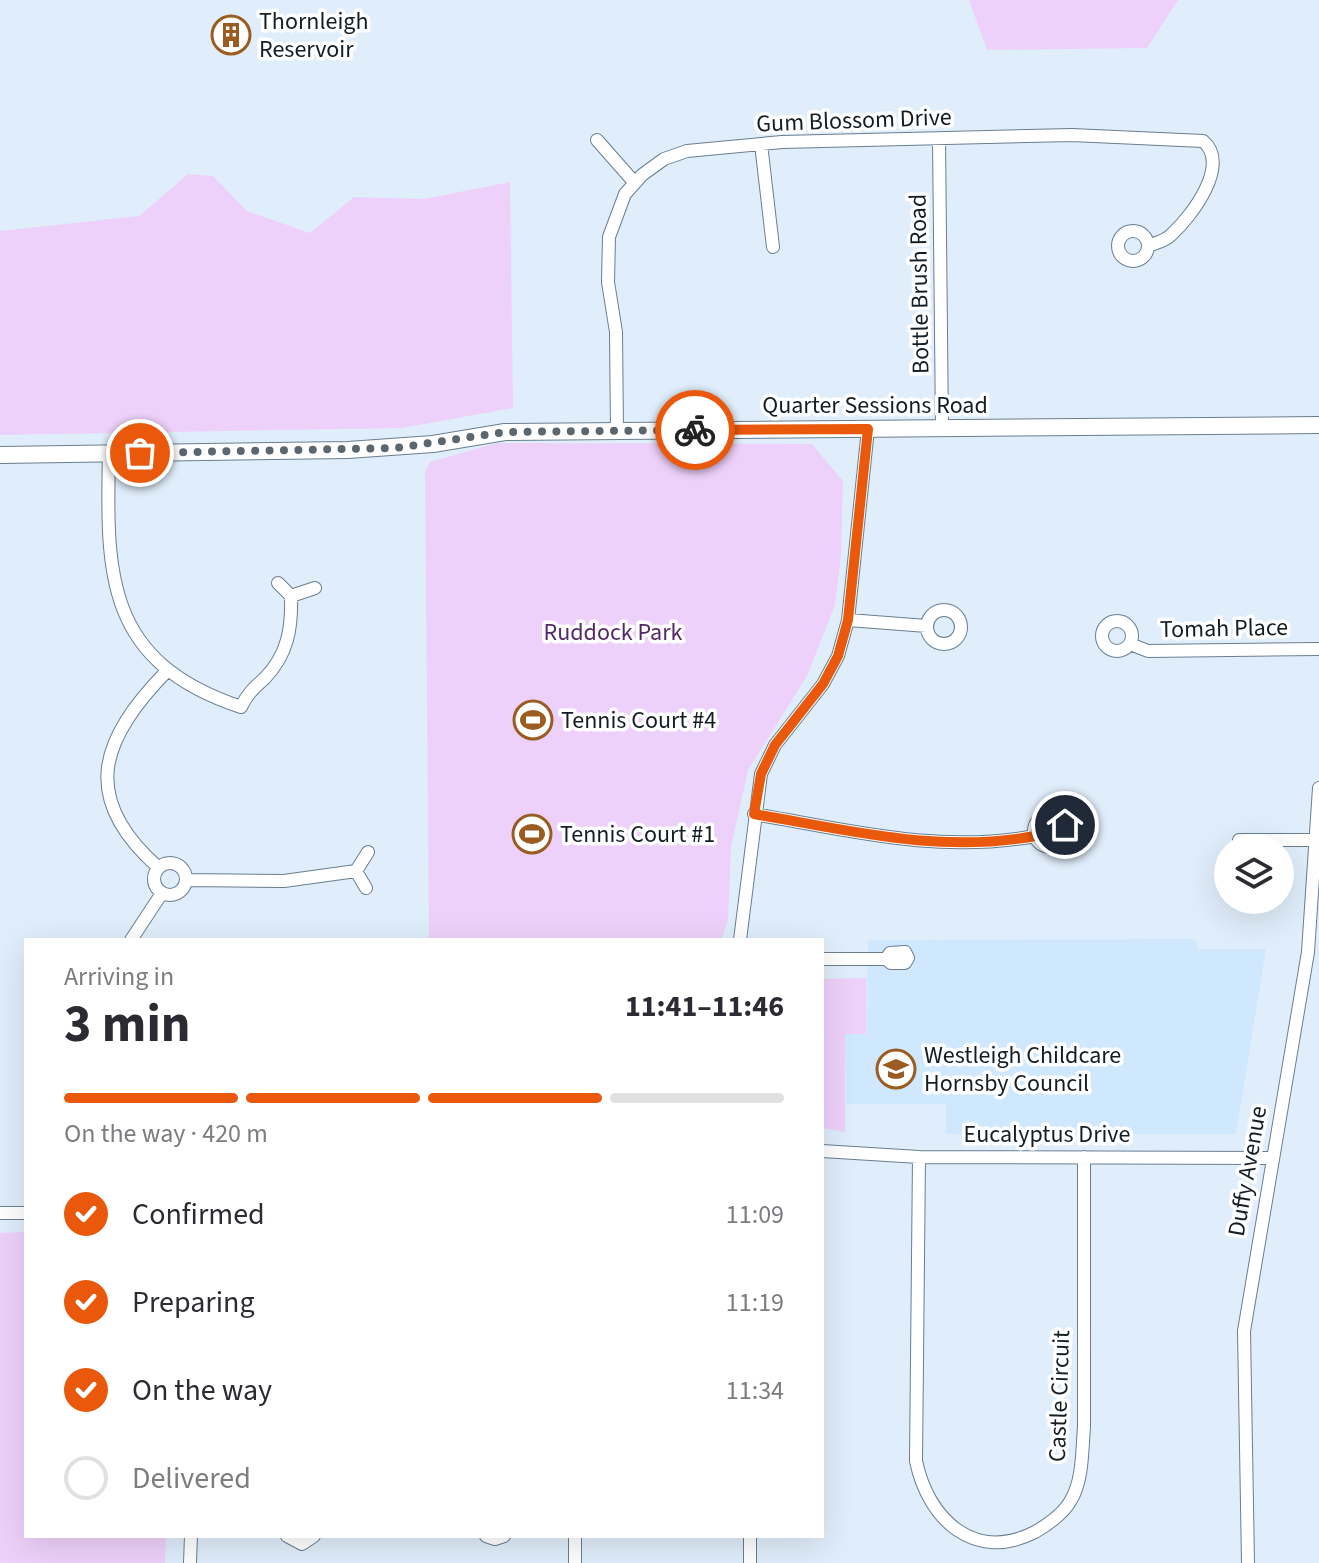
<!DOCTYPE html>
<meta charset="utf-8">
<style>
body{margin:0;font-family:"Source Sans 3",sans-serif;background:#f7f7f7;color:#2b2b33;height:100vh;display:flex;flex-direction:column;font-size:30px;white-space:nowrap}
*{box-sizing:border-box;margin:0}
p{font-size:26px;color:#7c7c81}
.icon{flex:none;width:44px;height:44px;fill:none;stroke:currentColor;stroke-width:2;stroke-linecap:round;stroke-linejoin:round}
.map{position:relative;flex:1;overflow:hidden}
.drawer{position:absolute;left:24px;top:938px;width:800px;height:600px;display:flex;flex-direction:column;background:#fff;border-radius:0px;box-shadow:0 8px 32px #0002}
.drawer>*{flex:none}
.tools{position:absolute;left:1214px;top:834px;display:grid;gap:16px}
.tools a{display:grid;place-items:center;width:80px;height:80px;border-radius:50%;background:#fff;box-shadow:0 8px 32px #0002;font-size:40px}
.pin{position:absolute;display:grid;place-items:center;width:68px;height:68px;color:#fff;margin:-34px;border:4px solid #fff;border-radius:50%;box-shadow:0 2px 8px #0007}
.courier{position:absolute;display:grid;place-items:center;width:80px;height:80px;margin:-40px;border:6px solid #ea580c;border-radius:50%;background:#fff;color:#222;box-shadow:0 2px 10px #0007}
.headline em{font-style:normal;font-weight:700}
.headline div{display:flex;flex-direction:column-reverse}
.headline{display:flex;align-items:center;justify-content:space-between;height:136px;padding:0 40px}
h1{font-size:52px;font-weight:700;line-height:60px}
.bar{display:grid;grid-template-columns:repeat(4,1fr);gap:12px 8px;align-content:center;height:96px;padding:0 40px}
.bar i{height:10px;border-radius:6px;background:#e1e1e2}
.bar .on{background:#ea580c}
.bar p{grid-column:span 4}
ol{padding:0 40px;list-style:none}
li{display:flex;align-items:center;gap:24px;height:88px}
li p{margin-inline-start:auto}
li .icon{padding:8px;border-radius:50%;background:#ea580c;color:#fff;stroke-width:4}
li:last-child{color:#7c7c81}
li i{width:44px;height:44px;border:4px solid #e1e1e2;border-radius:50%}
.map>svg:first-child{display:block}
.built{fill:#d0e8fd}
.green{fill:#eed1fa}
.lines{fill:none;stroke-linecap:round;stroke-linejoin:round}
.minor-casing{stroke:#697e91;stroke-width:14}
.secondary-casing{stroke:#697e91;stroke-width:18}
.minor{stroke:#fff;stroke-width:12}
.secondary{stroke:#fff;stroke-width:16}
.done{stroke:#5b666f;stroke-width:8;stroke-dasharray:0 14.4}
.route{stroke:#ea580c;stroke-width:10}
.labels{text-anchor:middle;stroke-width:7;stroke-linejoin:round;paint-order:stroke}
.poi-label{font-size:24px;fill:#141d24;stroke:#fff;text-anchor:start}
.street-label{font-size:24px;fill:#141d24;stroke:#fff}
.park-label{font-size:24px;fill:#572868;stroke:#fff}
</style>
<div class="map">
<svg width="1319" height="1563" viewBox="0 0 1319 1563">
<rect width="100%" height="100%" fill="#e0eefb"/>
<path class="built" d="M1196 939 1197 949H1266L1236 1134H946V1104H846L845 1034 866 1033 868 940Z"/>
<path class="green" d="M969 0H1178L1147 48 987 50Z
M188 174 213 176 247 211 310 233 354 197 424 199 510 182 513 408 402 428 0 435V231L139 216Z
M497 443 812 444 843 481 841 555 835 605 807 676 748 770 731 847 728 920 721 940H429L425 471 430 462Z
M866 978V1034H845V1132L822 1128V979Z
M26 1232V1536H166L165 1563H0V1233Z"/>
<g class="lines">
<defs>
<path id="minor" d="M939 139 942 429
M597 140 634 182
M761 144 773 247
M1118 246a15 15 0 1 1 30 0a15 15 0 1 1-30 0Z
M617 431 616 332 608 282 609 237 625 194 642 175 664 159 687 151 782 142 1072 135 1203 141C1231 164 1192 216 1171 235 1165 241 1156 243 1148 246
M109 453C106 576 106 662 241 707 247 694 254 688 265 678 288 654 292 628 291 596L278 583
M291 596 315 588
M927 627a17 17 0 1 1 34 0a17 17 0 1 1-34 0Z
M848 620 927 626
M1102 636a15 15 0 1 1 30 0a15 15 0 1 1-30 0Z
M1130 644 1148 651 1319 649
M754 814C848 830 939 854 1035 836
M1034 831a16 16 0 1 1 32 0a16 16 0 1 1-32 0Z
M1239 840H1315
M154 879a16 16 0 1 1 32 0a16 16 0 1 1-32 0Z
M159 868C79 798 100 739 167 671
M356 871 366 888
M186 880 284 881 356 871 368 852
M131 940 162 893
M740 940 761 774 775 745 823 684 838 656 848 620 868 429
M822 959H886L891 963H905L908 958 905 952 890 953 886 959
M822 1151 919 1157 1271 1158
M919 1157 916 1461C928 1519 974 1563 1035 1532 1047 1525 1064 1513 1071 1500 1083 1480 1082 1450 1084 1427V1157
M0 1213H26
M287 1536 302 1544 314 1536
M486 1536 495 1539 504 1536
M575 1536V1563
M190 1563 191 1536
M750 1563V1536
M1248 1563 1244 1331 1308 952 1319 788"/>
<path id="secondary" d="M0 455 348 450 433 444 505 432 1319 425"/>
</defs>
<use href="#minor" class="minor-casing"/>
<use href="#secondary" class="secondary-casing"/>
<use href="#minor" class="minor"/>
<use href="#secondary" class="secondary"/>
</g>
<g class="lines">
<path class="done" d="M140 453 396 448 505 432 695 430"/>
<path class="route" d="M695 430 868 429 848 620 838 656 823 684 775 745 761 774 754 814C848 830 939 854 1035 836L1038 820C1047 812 1059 814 1065 825"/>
</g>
<defs>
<symbol id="building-ring" viewBox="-11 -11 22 22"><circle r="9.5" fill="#fff" stroke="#9a5c21" stroke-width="1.5"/><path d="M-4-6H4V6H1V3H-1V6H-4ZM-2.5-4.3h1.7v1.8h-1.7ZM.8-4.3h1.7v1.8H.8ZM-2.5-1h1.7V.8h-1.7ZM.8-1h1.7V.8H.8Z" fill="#9a5c21"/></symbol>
<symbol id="stadium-ring" viewBox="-11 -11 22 22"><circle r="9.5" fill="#fff" stroke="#9a5c21" stroke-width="1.5"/><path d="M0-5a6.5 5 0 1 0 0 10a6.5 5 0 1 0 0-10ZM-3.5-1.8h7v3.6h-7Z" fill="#9a5c21"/></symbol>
<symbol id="school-ring" viewBox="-11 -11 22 22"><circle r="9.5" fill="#fff" stroke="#9a5c21" stroke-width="1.5"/><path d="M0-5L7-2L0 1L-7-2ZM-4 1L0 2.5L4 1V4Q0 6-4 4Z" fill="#9a5c21"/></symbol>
</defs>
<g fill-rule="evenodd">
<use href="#building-ring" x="209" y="13" width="44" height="44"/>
<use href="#stadium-ring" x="511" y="698" width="44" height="44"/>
<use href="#stadium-ring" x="510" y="812" width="44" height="44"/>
<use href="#school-ring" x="874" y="1047" width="44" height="44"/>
</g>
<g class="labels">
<g class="poi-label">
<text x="259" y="29">Thornleigh<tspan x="259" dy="28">Reservoir</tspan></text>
<text x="561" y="728">Tennis Court #4</text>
<text x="560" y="842">Tennis Court #1</text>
<text x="924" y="1063">Westleigh Childcare<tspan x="924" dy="28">Hornsby Council</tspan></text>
</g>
<g class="street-label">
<text transform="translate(854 120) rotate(-2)" y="8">Gum Blossom Drive</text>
<text transform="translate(919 284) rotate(-91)" y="8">Bottle Brush Road</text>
<text x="875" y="413">Quarter Sessions Road</text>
<text transform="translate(1224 628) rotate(-1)" y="8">Tomah Place</text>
<text x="1047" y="1142">Eucalyptus Drive</text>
<text transform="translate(1247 1171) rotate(-80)" y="8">Duffy Avenue</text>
<text transform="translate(1059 1396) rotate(-88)" y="8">Castle Circuit</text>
</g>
<g class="park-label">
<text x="613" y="640">Ruddock Park</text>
</g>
</g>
</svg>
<div class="tools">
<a><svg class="icon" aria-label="layers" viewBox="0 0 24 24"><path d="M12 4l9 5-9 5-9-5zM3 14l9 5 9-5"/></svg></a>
</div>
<div class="pin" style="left:140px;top:453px;background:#ea580c"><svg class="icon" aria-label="bag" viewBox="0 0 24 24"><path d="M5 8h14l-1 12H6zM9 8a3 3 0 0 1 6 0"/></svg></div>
<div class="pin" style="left:1065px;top:825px;background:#1f2937"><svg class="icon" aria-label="home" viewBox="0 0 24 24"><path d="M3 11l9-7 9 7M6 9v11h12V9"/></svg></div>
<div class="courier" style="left:695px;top:430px"><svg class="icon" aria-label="bike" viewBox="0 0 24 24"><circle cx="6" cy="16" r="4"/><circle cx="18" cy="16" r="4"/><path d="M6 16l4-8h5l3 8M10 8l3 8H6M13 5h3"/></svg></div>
<section class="drawer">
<div class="headline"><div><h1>3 min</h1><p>Arriving in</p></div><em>11:41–11:46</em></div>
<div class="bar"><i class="on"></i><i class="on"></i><i class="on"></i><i></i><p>On the way · 420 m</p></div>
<ol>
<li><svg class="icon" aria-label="check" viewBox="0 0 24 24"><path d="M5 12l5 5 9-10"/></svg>Confirmed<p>11:09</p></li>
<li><svg class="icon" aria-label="check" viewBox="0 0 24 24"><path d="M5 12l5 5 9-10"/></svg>Preparing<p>11:19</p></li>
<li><svg class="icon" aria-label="check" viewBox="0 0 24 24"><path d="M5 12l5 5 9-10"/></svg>On the way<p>11:34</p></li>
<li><i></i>Delivered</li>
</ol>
</section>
</div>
